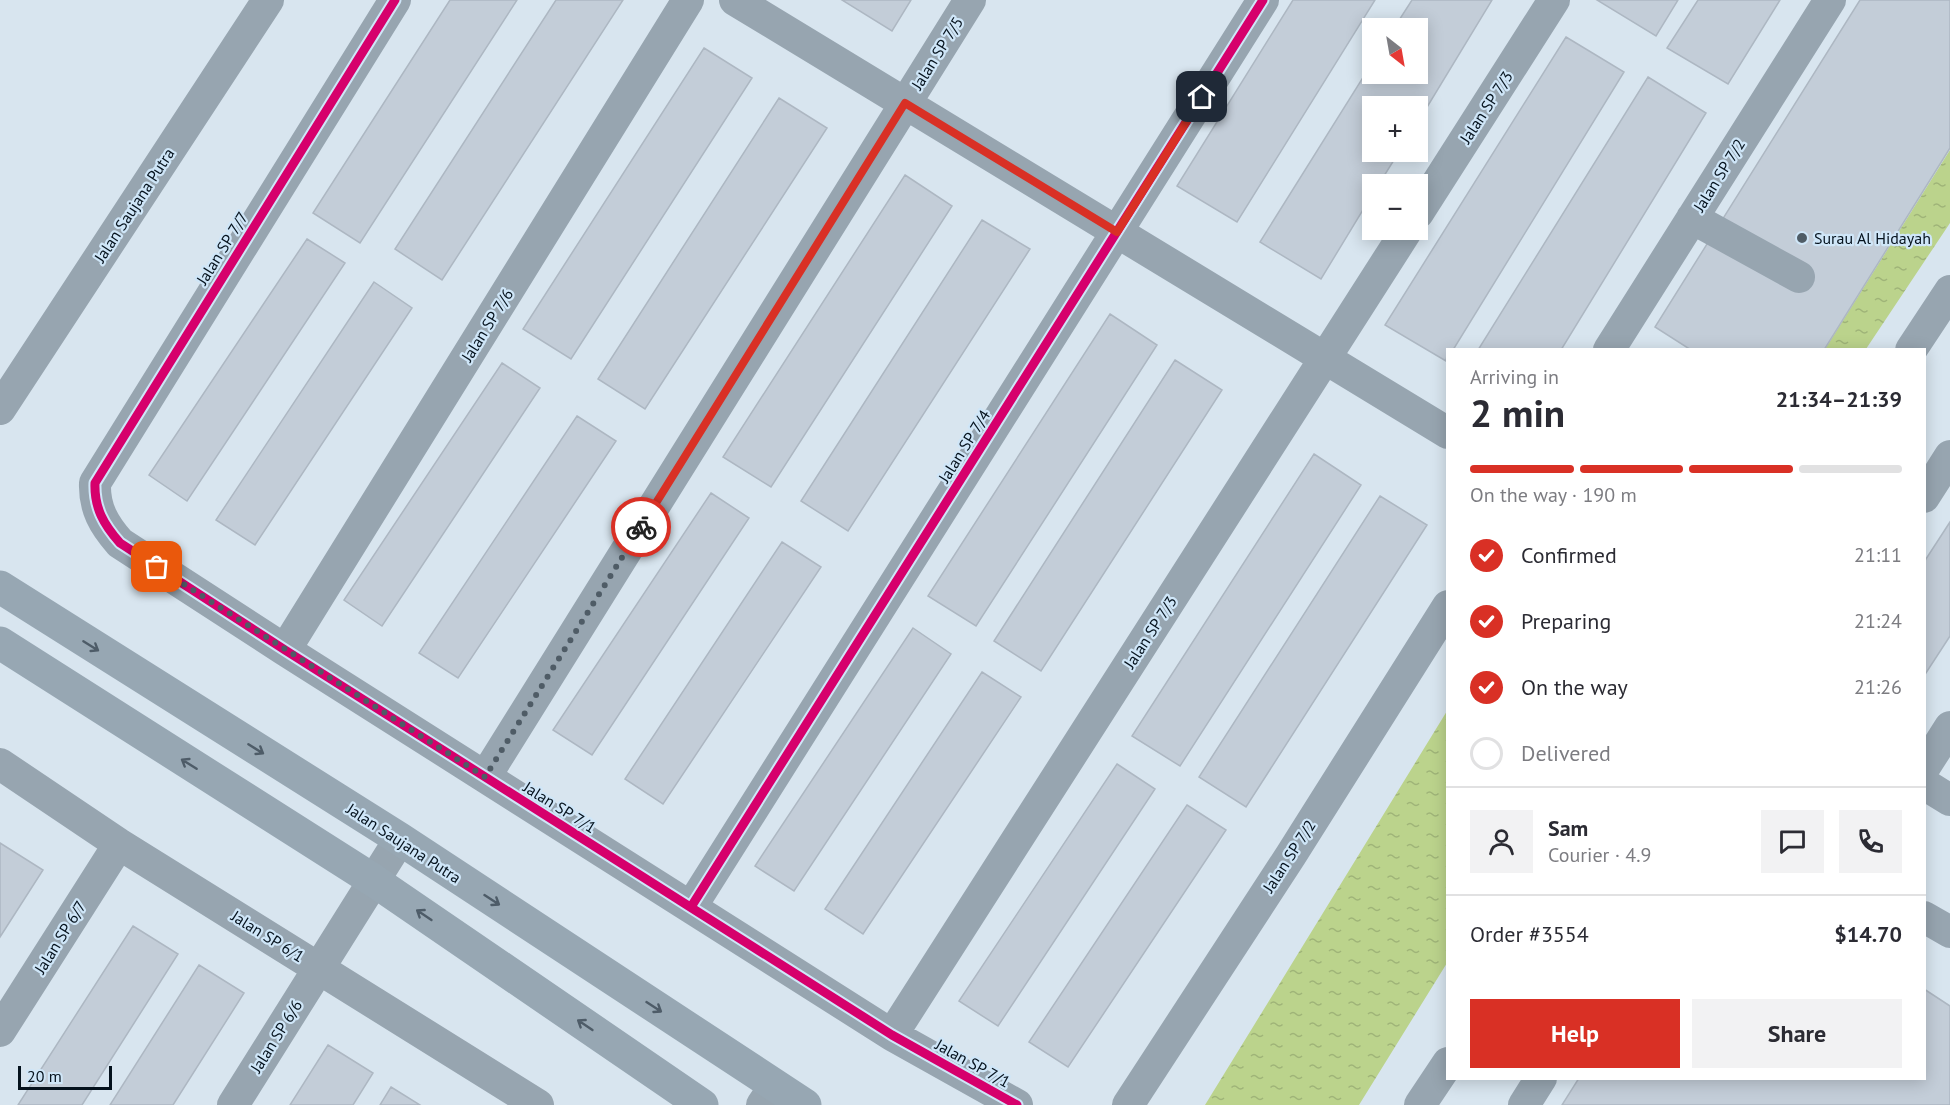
<!DOCTYPE html>
<meta charset="utf-8">
<style>
body{margin:0;font-family:"PT Sans",sans-serif;background:#f2f2f3;color:#2b2b33;height:100vh;display:flex;flex-direction:column;font-size:22px;white-space:nowrap}
*{box-sizing:border-box;margin:0}
p{font-size:20px;color:#7c7c81}
.icon{flex:none;width:33px;height:33px;fill:none;stroke:currentColor;stroke-width:2;stroke-linecap:round;stroke-linejoin:round}
.map{position:relative;flex:1;overflow:hidden}
.sheet{position:absolute;left:1446px;top:348px;width:480px;height:732px;display:flex;flex-direction:column;background:#fff;border-radius:0px;box-shadow:0 3px 15px #0003}
.sheet>*{flex:none}
.needle{width:39px;rotate:149deg}
.fabs{position:absolute;left:1362px;top:18px;display:grid;gap:12px}
.fabs a{display:grid;place-items:center;width:66px;height:66px;border-radius:0px;background:#fff;box-shadow:0 3px 15px #0003;font-size:30px}
.scale{position:absolute;left:18px;bottom:15px;width:94px;box-sizing:border-box;padding-left:6px;border:3px solid #05121d;border-top:0;font-size:16px;line-height:21px;white-space:nowrap;color:#05121d;-webkit-text-stroke:4px #cfe6f8;paint-order:stroke}
.pin{position:absolute;display:grid;place-items:center;width:51px;height:51px;color:#fff;margin:-26px;border-radius:12px;box-shadow:0 3px 9px #0006}
.courier{position:absolute;display:grid;place-items:center;width:60px;height:60px;margin:-30px;border:4px solid #d93025;border-radius:50%;background:#fff;color:#222;box-shadow:0 2px 8px #0007}
.headline em{font-style:normal;font-weight:600}
.headline div{display:flex;flex-direction:column-reverse}
.headline{display:flex;align-items:center;justify-content:space-between;height:102px;padding:0 24px}
h1{font-size:39px;font-weight:600;line-height:45px}
.bar{display:grid;grid-template-columns:repeat(4,1fr);gap:9px 6px;align-content:center;height:72px;padding:0 24px}
.bar i{height:8px;border-radius:4px;background:#e1e1e2}
.bar .on{background:#d93025}
.bar p{grid-column:span 4}
.line{display:flex;align-items:center;gap:15px;padding:0 24px;border-top:2px solid #e1e1e2}
.line div{flex:1}
.round{display:grid;place-items:center;flex:none;width:63px;height:63px;border-radius:0px;background:#f2f2f3}
ol{padding:0 24px;list-style:none}
li{display:flex;align-items:center;gap:18px;height:66px}
li p{margin-inline-start:auto}
li .icon{padding:6px;border-radius:50%;background:#d93025;color:#fff;stroke-width:4}
li:last-child{color:#7c7c81}
li i{width:33px;height:33px;border:3px solid #e1e1e2;border-radius:50%}
.cta{display:flex;gap:12px;margin-top:auto;padding:12px 24px}
.cta a{flex:1;height:69px;border-radius:0px;background:#d93025;color:#fff;font-size:24px;font-weight:600;line-height:69px;text-align:center}
.cta a+a{background:#f2f2f3;color:#2b2b33}
.map>svg:first-child{display:block}
.water{fill:url(#water-ripples)}
.building{fill:#c3cdd8;stroke:#adb7c2;stroke-width:1.5}
.lines{fill:none;stroke-linecap:round;stroke-linejoin:round}
.minor{stroke:#97a5b0;stroke-width:32}
.major{stroke:#97a7b3;stroke-width:33}
.cycleway-casing{stroke:#cfe6f8;stroke-width:13}
.cycleway{stroke:#d6006c;stroke-width:9}
.oneway{stroke:#4e5c68}
.done{stroke:#4f5c66;stroke-width:6;stroke-dasharray:0 10.8}
.route{stroke:#d93025;stroke-width:8}
.poi-dot{fill:#4f5c66;stroke:#cfe6f8;stroke-width:2}
.labels{text-anchor:middle;stroke-width:4.5;stroke-linejoin:round;paint-order:stroke}
.street-label{font-size:16px;fill:#05121d;stroke:#cfe6f8}
.poi-label{font-size:16px;fill:#05121d;stroke:#cfe6f8;text-anchor:start}
</style>
<div class="map">
<svg width="1950" height="1105" viewBox="0 0 1950 1105">
<defs>
<pattern id="water-ripples" width="26" height="14" patternUnits="userSpaceOnUse" patternTransform="scale(1.5)"><rect width="26" height="14" fill="#bbd38c"/><path d="M2 4q2-2 4 0t4 0M15 11q2-2 4 0t4 0" fill="none" stroke="#9fb478"/></pattern>
</defs>
<rect width="100%" height="100%" fill="#d8e5ef"/>
<path class="water" d="M1950 150V223L1866 349H1825Z
M1447 711V963L1359 1105H1205Z"/>
<path class="building" d="M450 0H517L360 243 313 213Z
M556 0H623L442 280 395 249Z
M842 0H911L892 31Z
M1293 0H1375L1237 222 1177 186Z
M1412 0H1492L1418 122V106H1372V152H1399L1379 184H1372V195L1321 279 1260 242 1372 63V74H1418V28H1394Z
M1597 0H1678L1656 36Z
M1698 0H1780L1728 84 1667 48Z
M1860 0H1950V148L1824 350H1691L1655 327Z
M1566 37 1624 72 1453 350H1448L1446 361 1385 325Z
M704 48 752 78 571 359 523 329Z
M1648 77 1706 113 1561 350H1478Z
M779 98 827 128 645 409 598 379Z
M905 175 952 206 771 487 723 457Z
M982 220 1030 249 848 531 801 501Z
M307 239 345 263 187 501 149 475Z
M374 282 412 308 255 545 216 520Z
M1110 314 1157 345 976 626 928 596Z
M1175 360 1222 390 1041 671 994 641Z
M502 363 540 388 382 626 344 600Z
M577 416 616 441 458 678 419 653Z
M1314 454 1361 485 1180 766 1132 736Z
M711 493 749 518 592 755 553 730Z
M1380 496 1427 525 1246 807 1199 777Z
M1950 522V636L1924 676V562Z
M782 542 821 567 663 804 625 779Z
M913 628 951 654 794 891 755 866Z
M982 672 1021 697 863 934 825 909Z
M1117 764 1155 789 998 1026 959 1001Z
M1187 805 1226 830 1068 1067 1029 1042Z
M0 843 43 870 0 937Z
M133 926 178 954 82 1105H18Z
M199 965 244 993 173 1105H110Z
M1924 989 1950 1006V1105H1562L1579 1078H1924Z
M328 1045 373 1073 353 1105H290Z
M391 1087 420 1105H380Z"/>
<g class="lines">
<path class="minor" d="M395 0 95 483C94 508 104 525 120 543L285 650 892 1035 1017 1105
M735 0 1448 433
M1418 213 1554 0
M1692 218 1799 277
M1609 350 1830 0
M1911 350 1950 291
M0 409 268 0
M1924 497 1950 456
M285 650 688 0
M0 764 119 844 538 1105
M1924 768 1950 727
M485 777 970 0
M1924 784 1950 800
M691 907 1263 0
M1924 917 1950 932
M0 1031 119 844
M892 1035 1407 230
M233 1105 400 839
M762 1105 775 1086
M1128 1105 1291 855 1448 606
M1420 1105 1448 1063
M1524 1105 1541 1078"/>
<path class="major" d="M0 587 400 839 805 1105
M0 643 373 880 702 1105"/>
<defs>
<path id="cycleway" d="M395 0 95 483C94 508 104 525 120 543L285 650 892 1035 1017 1105
M691 907 1263 0"/>
</defs>
<use href="#cycleway" class="cycleway-casing"/>
<use href="#cycleway" class="cycleway"/>
</g>
<defs><path id="oneway-shaft" d="M-6 0H5M1.5-3L5.5 0L1.5 3" fill="none" stroke-width="1.6" stroke-linecap="round" stroke-linejoin="round" transform="scale(1.5)"/></defs>
<g class="oneway">
<use href="#oneway-shaft" transform="translate(91 646) rotate(32)"/>
<use href="#oneway-shaft" transform="translate(256 749) rotate(32)"/>
<use href="#oneway-shaft" transform="translate(189 764) rotate(-148)"/>
<use href="#oneway-shaft" transform="translate(492 900) rotate(33)"/>
<use href="#oneway-shaft" transform="translate(424 915) rotate(-146)"/>
<use href="#oneway-shaft" transform="translate(654 1007) rotate(33)"/>
<use href="#oneway-shaft" transform="translate(585 1025) rotate(-146)"/>
</g>
<g class="lines">
<path class="done" d="M157 567 485 777 641 527"/>
<path class="route" d="M641 527 905 103 1117 232 1202 97"/>
</g>
<circle class="poi-dot" cx="1802" cy="238" r="6"/>
<g class="labels">
<g class="street-label">
<text transform="translate(937 53) rotate(-58)" y="6">Jalan SP 7/5</text>
<text transform="translate(1486 107) rotate(-57)" y="6">Jalan SP 7/3</text>
<text transform="translate(1719 175) rotate(-58)" y="6">Jalan SP 7/2</text>
<text transform="translate(134 205) rotate(-57)" y="6">Jalan Saujana Putra</text>
<text transform="translate(222 248) rotate(-58)" y="6">Jalan SP 7/7</text>
<text transform="translate(487 325) rotate(-58)" y="6">Jalan SP 7/6</text>
<text transform="translate(964 446) rotate(-58)" y="6">Jalan SP 7/4</text>
<text transform="translate(1150 632) rotate(-57)" y="6">Jalan SP 7/3</text>
<text transform="translate(560 807) rotate(32)" y="6">Jalan SP 7/1</text>
<text transform="translate(404 843) rotate(33)" y="6">Jalan Saujana Putra</text>
<text transform="translate(1289 856) rotate(-57)" y="6">Jalan SP 7/2</text>
<text transform="translate(268 936) rotate(32)" y="6">Jalan SP 6/1</text>
<text transform="translate(60 937) rotate(-58)" y="6">Jalan SP 6/7</text>
<text transform="translate(276 1036) rotate(-58)" y="6">Jalan SP 6/6</text>
<text transform="translate(973 1063) rotate(29)" y="6">Jalan SP 7/1</text>
</g>
<g class="poi-label">
<text x="1814" y="244">Surau Al Hidayah</text>
</g>
</g>
</svg>
<div class="fabs">
<a><svg class="needle" viewBox="-14 -14 28 28"><path d="M0-13l5 13h-10z" fill="#e53935"/><path d="M0 13l5-13h-10z" fill="#7c7c81"/></svg></a>
<a>+</a>
<a>−</a>
</div>
<div class="scale">20 m</div>
<div class="pin" style="left:157px;top:567px;background:#ea580c"><svg class="icon" aria-label="bag" viewBox="0 0 24 24"><path d="M5 8h14l-1 12H6zM9 8a3 3 0 0 1 6 0"/></svg></div>
<div class="pin" style="left:1202px;top:97px;background:#1f2937"><svg class="icon" aria-label="home" viewBox="0 0 24 24"><path d="M3 11l9-7 9 7M6 9v11h12V9"/></svg></div>
<div class="courier" style="left:641px;top:527px"><svg class="icon" aria-label="bike" viewBox="0 0 24 24"><circle cx="6" cy="16" r="4"/><circle cx="18" cy="16" r="4"/><path d="M6 16l4-8h5l3 8M10 8l3 8H6M13 5h3"/></svg></div>
<section class="sheet">
<div class="headline"><div><h1>2 min</h1><p>Arriving in</p></div><em>21:34–21:39</em></div>
<div class="bar"><i class="on"></i><i class="on"></i><i class="on"></i><i></i><p>On the way · 190 m</p></div>
<ol>
<li><svg class="icon" aria-label="check" viewBox="0 0 24 24"><path d="M5 12l5 5 9-10"/></svg>Confirmed<p>21:11</p></li>
<li><svg class="icon" aria-label="check" viewBox="0 0 24 24"><path d="M5 12l5 5 9-10"/></svg>Preparing<p>21:24</p></li>
<li><svg class="icon" aria-label="check" viewBox="0 0 24 24"><path d="M5 12l5 5 9-10"/></svg>On the way<p>21:26</p></li>
<li><i></i>Delivered</li>
</ol>
<div class="line" style="height:108px"><a class="round"><svg class="icon" aria-label="person" viewBox="0 0 24 24"><circle cx="12" cy="8" r="4"/><path d="M4 21q1-7 8-7t8 7"/></svg></a><div><b>Sam</b><p>Courier · 4.9</p></div><a class="round"><svg class="icon" aria-label="chat" viewBox="0 0 24 24"><path d="M4 5h16v11H9l-5 4z"/></svg></a><a class="round"><svg class="icon" aria-label="phone" viewBox="0 0 24 24"><path d="M5 4h4l2 5-3 2q2 4 5 5l2-3 5 2v4C11 20 4 13 5 4z"/></svg></a></div>
<div class="line" style="height:78px"><div>Order #3554</div><b>$14.70</b></div>
<div class="cta"><a>Help</a><a>Share</a></div>
</section>
</div>
